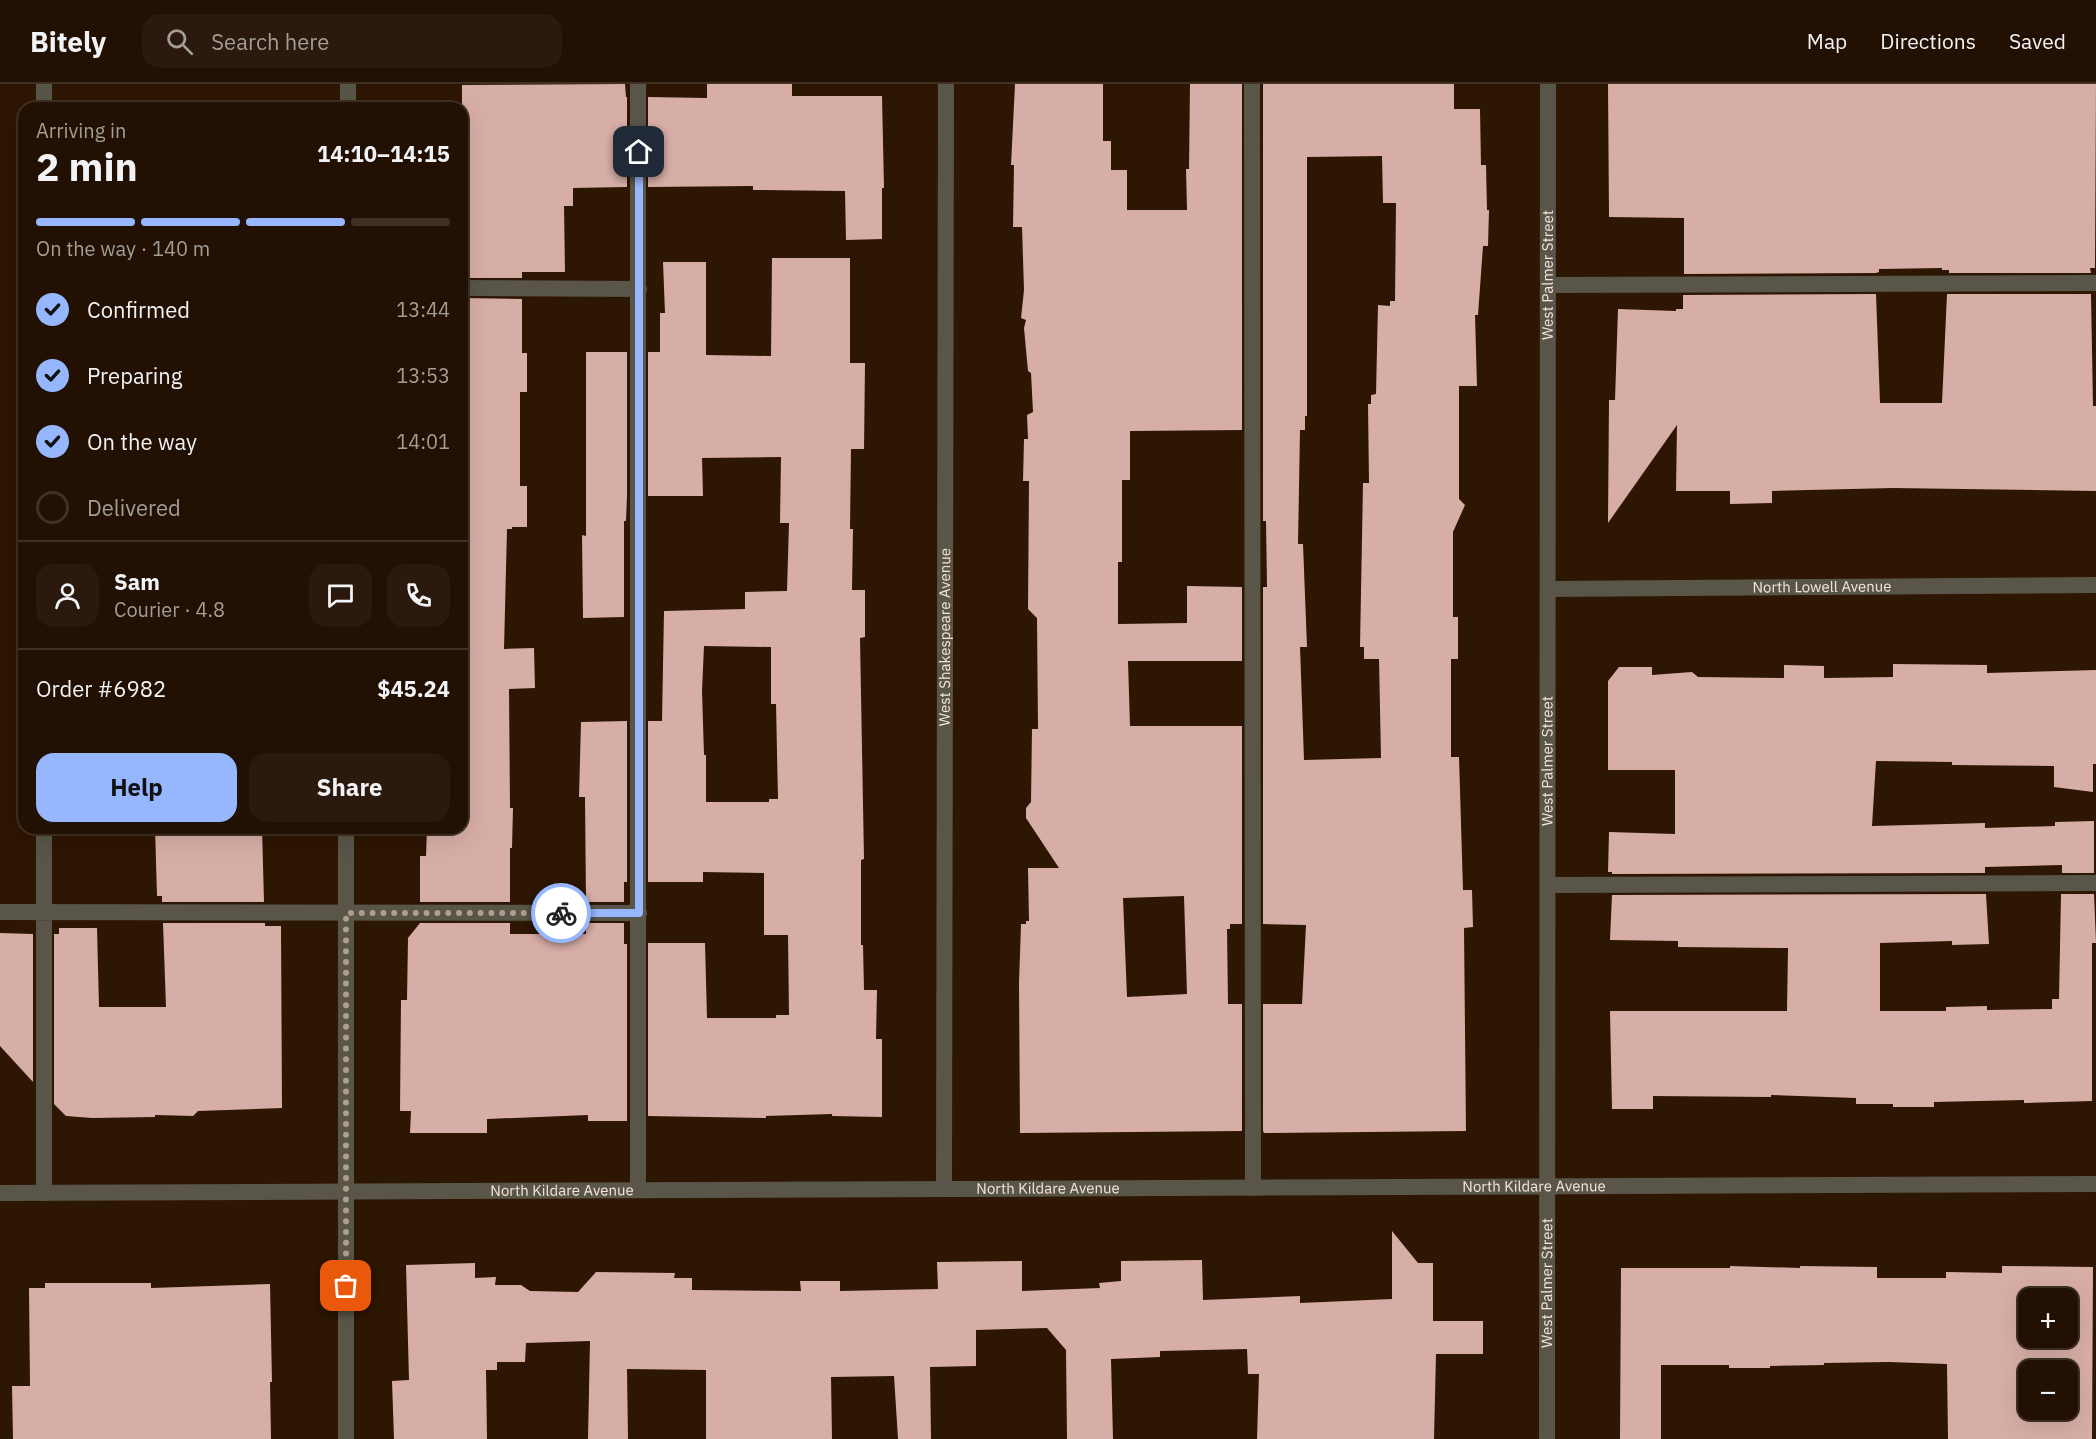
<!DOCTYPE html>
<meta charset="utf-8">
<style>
body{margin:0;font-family:"IBM Plex Sans",sans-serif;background:#2a190c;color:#f1f3f6;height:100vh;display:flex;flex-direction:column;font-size:22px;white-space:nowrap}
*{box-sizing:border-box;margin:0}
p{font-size:20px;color:#a29d99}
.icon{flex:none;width:33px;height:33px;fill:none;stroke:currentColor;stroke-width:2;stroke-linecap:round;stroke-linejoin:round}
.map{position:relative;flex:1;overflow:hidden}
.side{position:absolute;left:18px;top:18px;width:450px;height:732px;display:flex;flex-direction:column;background:#221002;border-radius:18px;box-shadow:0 6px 24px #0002,0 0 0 2px #3f3024}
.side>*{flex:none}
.controls{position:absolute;left:2018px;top:1204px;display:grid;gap:12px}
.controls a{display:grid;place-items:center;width:60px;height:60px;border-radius:12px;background:#221002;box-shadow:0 6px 24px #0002,0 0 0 2px #3f3024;font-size:30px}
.pin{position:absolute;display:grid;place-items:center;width:51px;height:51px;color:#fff;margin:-26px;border-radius:12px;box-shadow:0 3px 9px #0006}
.courier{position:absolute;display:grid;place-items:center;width:60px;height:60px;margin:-30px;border:4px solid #96b6fd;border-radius:50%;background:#fff;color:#222;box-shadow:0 2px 8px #0007}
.head em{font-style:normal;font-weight:800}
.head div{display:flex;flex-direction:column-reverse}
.head{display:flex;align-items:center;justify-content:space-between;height:102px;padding:0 18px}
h1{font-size:39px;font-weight:800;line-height:45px}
.bar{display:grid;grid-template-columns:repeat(4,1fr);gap:9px 6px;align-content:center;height:72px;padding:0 18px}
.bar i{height:8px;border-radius:4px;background:#3f3024}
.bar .current{background:#96b6fd}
.bar p{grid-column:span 4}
.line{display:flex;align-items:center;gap:15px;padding:0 18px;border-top:2px solid #3f3024}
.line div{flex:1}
.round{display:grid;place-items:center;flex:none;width:63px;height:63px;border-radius:18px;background:#2a190c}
ol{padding:0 18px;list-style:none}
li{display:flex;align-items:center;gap:18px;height:66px}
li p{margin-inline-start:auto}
li .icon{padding:6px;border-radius:50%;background:#96b6fd;color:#111;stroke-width:4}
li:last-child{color:#a29d99}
li i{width:33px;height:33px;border:3px solid #3f3024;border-radius:50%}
.action{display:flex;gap:12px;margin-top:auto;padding:12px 18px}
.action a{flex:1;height:69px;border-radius:18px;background:#96b6fd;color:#111;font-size:24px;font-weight:800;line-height:69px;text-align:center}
.action a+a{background:#2a190c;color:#f1f3f6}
header{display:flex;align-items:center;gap:36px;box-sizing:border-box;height:84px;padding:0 30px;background:#221002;border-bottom:2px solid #3f3024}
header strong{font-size:28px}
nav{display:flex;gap:33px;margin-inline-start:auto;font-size:21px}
.search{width:420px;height:54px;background:#2a190c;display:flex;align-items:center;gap:15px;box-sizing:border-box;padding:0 21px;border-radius:18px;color:#a29d99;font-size:22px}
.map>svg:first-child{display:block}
.building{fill:#d7aea6;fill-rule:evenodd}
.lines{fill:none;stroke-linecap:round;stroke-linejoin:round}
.service{stroke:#595549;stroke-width:16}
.minor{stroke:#595549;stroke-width:16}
.done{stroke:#af9d8d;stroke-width:6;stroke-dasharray:0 10.8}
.route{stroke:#96b6fd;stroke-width:8}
.labels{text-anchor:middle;stroke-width:6;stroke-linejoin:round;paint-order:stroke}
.street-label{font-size:15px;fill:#f5e5d8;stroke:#2d1602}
</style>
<header>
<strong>Bitely</strong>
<div class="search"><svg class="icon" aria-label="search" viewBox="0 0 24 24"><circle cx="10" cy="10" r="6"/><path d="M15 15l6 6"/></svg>Search here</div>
<nav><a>Map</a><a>Directions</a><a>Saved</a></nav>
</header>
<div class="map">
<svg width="2096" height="1355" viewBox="0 0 2096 1355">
<rect width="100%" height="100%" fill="#2d1602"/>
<path class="building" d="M625 0 626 13H627V103L573 104V122H564L565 188H522V194H462V1Z
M707 0H792V12H882L884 104H882V155L846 156 845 107 753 106V102L648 103V13L707 14Z
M1015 0H1103V57H1111V86H1127V126H1187L1186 85H1189L1190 0H1242V346L1130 347V396H1122V478H1118V540L1187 539V502L1242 503V577H1128L1130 642H1242V840H1230V845H1227L1228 920H1242V1047L1020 1049 1019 899 1021 840H1026V837H1029L1028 784H1059L1026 734V724L1031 718 1032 645H1038L1037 534 1028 525 1029 397H1023L1024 355H1028L1027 331 1033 328 1031 289 1028 287 1024 244 1026 236 1021 234 1024 206 1022 143H1013L1014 81H1011ZM1184 812 1187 910 1127 913 1123 814Z
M1263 0H1454V25H1480L1481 81H1486L1487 126H1489L1488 162H1483L1478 231H1475L1477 302H1459V415L1465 421 1453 448V533H1458V575H1451V673H1459L1463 806H1472L1473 843 1464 844 1466 1047 1264 1049 1263 1047V920H1302L1306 841 1263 840V503H1267L1266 437H1263ZM1382 72 1383 119H1396L1395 217H1390V222L1378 221 1376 310 1371 311V320H1368L1369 399H1363L1360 563H1364V575H1379L1381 674 1304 676 1300 563H1307L1303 460H1298L1300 346H1305V332H1307V73Z
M1608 0H2096L2095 184H2090L2091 189H1949V186H1942V184L1879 185V188L1876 189 1684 190V134L1609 133Z
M772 174H850V279H865L864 365H851L850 445H853L852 506H865V553L860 554 864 775 861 776V861H863L864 906H877L876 955H882V1033L832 1032V1030L766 1032V1034L648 1032V859H705L707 934H776V931H789L788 851H764V789L703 788V798H648V637H662L664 527 745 525V508L787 507 789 439H780L781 373 702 374 703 412H648V268H660V229H665L663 178H706V271L771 272ZM704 562 771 563V620H776L778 715H769V718H706V671H704L702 607Z
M1876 210 1880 319H1942L1947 210H2091L2093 322H2096V407L1893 404 1772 407V419L1730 420V407H1676L1677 341 1608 439 1609 316H1615L1618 225 1676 227V225H1683V211Z
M462 214 522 215V269H527V308H520V402H527V443H512V445H507L504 565 534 564 535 604 509 605 510 724H513L512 764H510V818H420V772H426L427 744H462Z
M586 268H627V412L626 437H624V533L583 534 582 451 586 452Z
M1893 580 1987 581V589L2096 586V680H2093V708L2054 703V682L1952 681V678L1876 677 1872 742 1985 739V744L2055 742V738L2094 737V789H2062V781L1985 783V789L1612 790V788H1608L1609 748 1675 750V686H1608V597L1619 583H1652V591L1692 588 1698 593 1784 594V581L1824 582V594L1893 593Z
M627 637V798H624V818H586L585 713H579L581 638Z
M155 744H262L264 818H162V812H157Z
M1986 810 1989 860 1952 861V857L1880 859V927H1946V923L1987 922V926L2052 925V915H2059L2061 810H2094L2096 859H2092V1017L2024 1019V1016L1934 1018V1023H1893V1020H1856V1014L1771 1011V1013L1653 1012V1025H1612L1610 927H1787L1788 864 1678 863V857L1610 856 1612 811Z
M163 839H265V842H281L282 1024 198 1027 193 1032 155 1031V1033L92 1034 66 1032 54 1020V850H59V844H97L99 923H166Z
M420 839H510V850H586V839H624V860H627V1037H588V1031L487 1035V1049H410L411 1027H400L401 916H407L408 854Z
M0 849 33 850V998L0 962Z
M1392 1147 1418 1179H1433V1237H1483V1270H1436L1434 1355H1257L1259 1290H1248L1247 1265 1160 1267V1273L1111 1275 1113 1355H1067L1066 1266 1047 1244 976 1246V1282L930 1283 931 1355H898L894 1292 831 1293 832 1355H706V1286L627 1285 628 1355H588L590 1257 526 1259 525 1278H497V1286H486L487 1355H394L392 1297 409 1296 406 1181 475 1179V1194L496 1193 495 1201H521L530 1207 578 1208 596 1188 675 1189 674 1194H692V1206L801 1207 800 1197H840V1207L938 1205 937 1178 1022 1177V1207L1100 1204 1099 1199 1121 1197V1177L1202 1176 1203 1216 1300 1212V1219L1392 1215Z
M1730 1182 1800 1184V1182L1877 1183V1194H1946V1188L2002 1189V1182L2093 1183 2092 1355H1948L1947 1280 1888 1278 1824 1279V1281L1770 1282V1284H1729V1281H1661V1355H1620L1621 1184H1730ZM2028 1215H2067V1254H2028ZM2028 1287H2067V1326H2028Z
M45 1199H151V1204L270 1200 272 1298H270L271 1355H13L12 1302H30L29 1204H45Z"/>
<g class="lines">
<path class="service" d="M1252 0 1253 1104
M44 24V0
M1548 201 2096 199
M462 204 639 205
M44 744V1109
M1548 801 2096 799
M0 828 639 829
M638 1106V0"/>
<g class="minor">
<path d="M348 24V0"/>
<path id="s1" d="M1548 505 2096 501"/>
<path id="s2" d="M944 1105 946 0"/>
<path id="s3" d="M0 1109 2096 1100"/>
<path d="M346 1355V744"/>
<path id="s4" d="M1547 1355 1548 0"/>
</g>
</g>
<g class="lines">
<path class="done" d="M346 1202V829H561"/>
<path class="route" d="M561 829H639V68"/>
</g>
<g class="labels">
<g class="street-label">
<text dy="5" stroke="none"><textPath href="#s4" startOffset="1164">West Palmer Street</textPath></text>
<text dy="5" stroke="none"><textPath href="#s1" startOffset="274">North Lowell Avenue</textPath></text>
<text dy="5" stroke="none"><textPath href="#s2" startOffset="552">West Shakespeare Avenue</textPath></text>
<text dy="5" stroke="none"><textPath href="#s4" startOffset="678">West Palmer Street</textPath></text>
<text dy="5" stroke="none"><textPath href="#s3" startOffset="1534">North Kildare Avenue</textPath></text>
<text dy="5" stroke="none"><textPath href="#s3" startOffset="1048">North Kildare Avenue</textPath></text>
<text dy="5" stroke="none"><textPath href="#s3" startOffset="562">North Kildare Avenue</textPath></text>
<text dy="5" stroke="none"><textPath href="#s4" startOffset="156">West Palmer Street</textPath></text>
</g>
</g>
</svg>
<div class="controls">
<a>+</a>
<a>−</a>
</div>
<div class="pin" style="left:346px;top:1202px;background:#ea580c"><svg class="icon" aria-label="bag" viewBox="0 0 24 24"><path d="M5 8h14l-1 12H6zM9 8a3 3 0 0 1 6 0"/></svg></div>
<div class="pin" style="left:639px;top:68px;background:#1f2937"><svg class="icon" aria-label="home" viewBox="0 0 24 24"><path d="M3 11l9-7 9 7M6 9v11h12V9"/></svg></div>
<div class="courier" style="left:561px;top:829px"><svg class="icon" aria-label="bike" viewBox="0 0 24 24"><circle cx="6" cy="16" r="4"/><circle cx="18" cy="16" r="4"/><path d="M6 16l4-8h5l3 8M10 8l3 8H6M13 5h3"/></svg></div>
<section class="side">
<div class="head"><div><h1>2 min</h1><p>Arriving in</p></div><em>14:10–14:15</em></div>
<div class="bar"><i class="current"></i><i class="current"></i><i class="current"></i><i></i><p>On the way · 140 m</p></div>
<ol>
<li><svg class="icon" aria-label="check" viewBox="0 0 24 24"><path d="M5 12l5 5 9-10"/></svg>Confirmed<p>13:44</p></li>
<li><svg class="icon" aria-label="check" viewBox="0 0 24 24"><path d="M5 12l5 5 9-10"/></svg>Preparing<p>13:53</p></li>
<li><svg class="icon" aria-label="check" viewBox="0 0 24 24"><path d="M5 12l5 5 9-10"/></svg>On the way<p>14:01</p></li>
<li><i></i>Delivered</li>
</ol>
<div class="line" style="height:108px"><a class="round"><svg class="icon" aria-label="person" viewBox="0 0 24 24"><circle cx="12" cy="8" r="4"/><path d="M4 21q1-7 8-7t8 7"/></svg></a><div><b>Sam</b><p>Courier · 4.8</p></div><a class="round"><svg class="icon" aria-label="chat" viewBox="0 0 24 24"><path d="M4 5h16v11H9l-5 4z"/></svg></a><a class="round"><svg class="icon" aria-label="phone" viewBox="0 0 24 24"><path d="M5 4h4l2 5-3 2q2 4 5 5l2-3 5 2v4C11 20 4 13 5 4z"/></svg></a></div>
<div class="line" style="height:78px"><div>Order #6982</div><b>$45.24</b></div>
<div class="action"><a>Help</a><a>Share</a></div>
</section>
</div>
